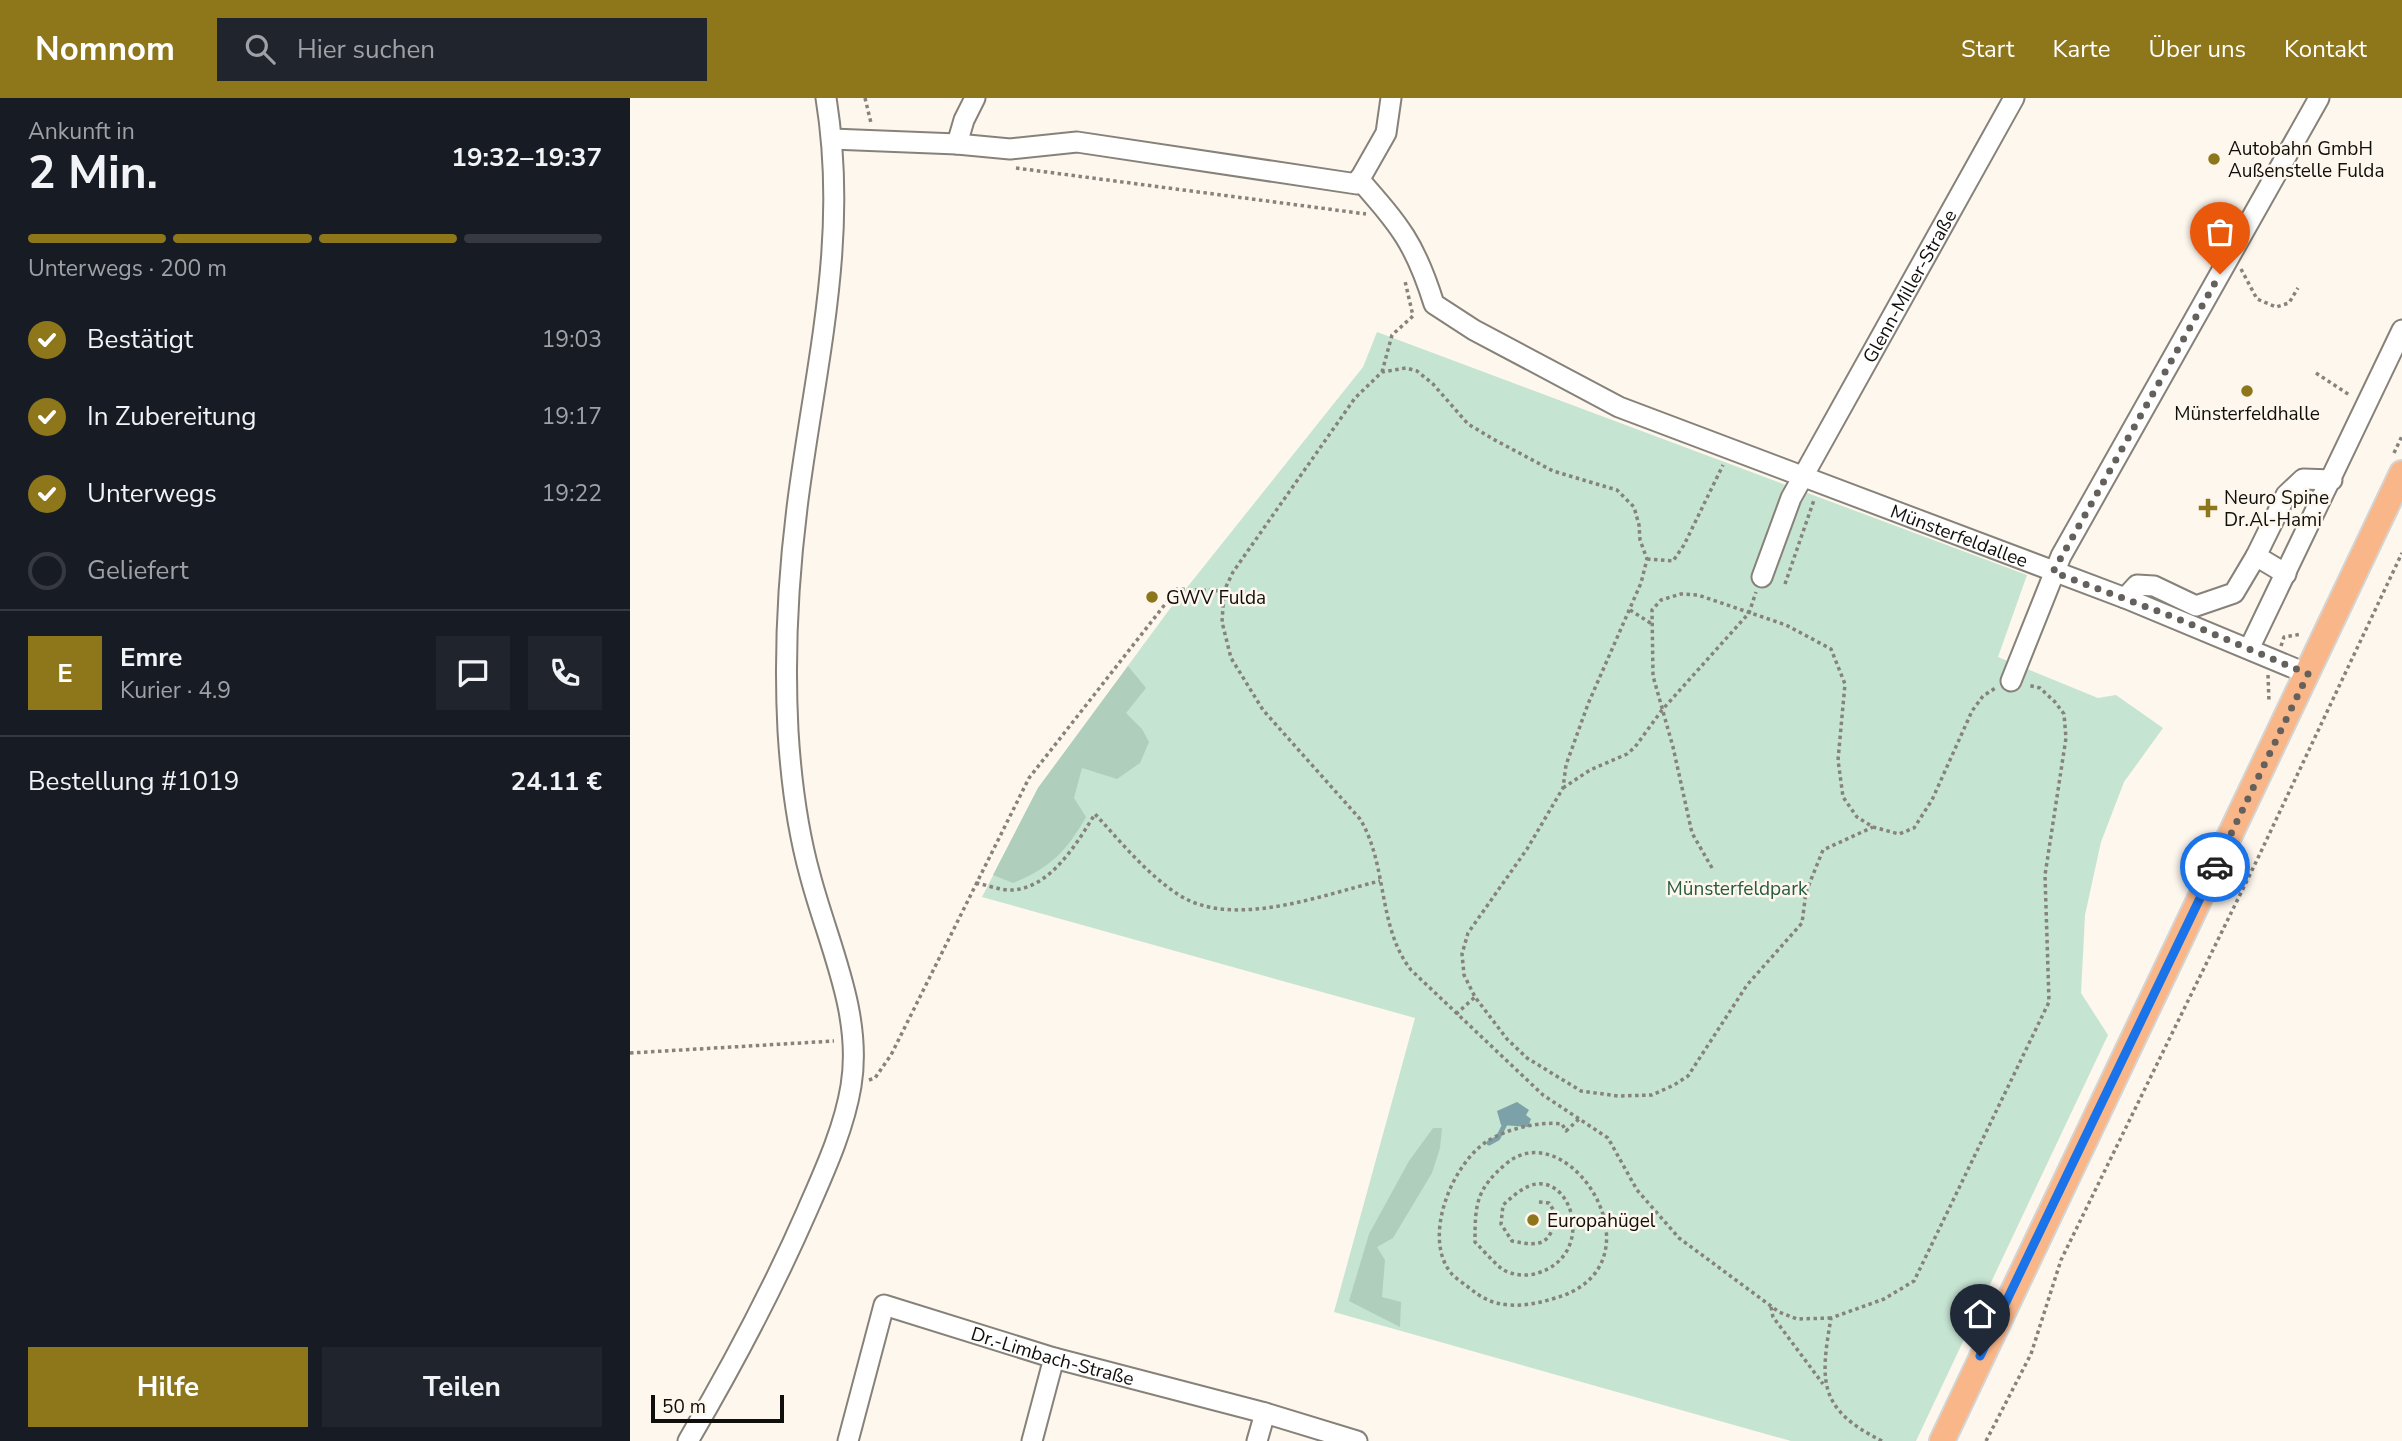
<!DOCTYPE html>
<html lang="de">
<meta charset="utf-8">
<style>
body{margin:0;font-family:"Nunito Sans",sans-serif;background:#20242c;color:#f1f3f6;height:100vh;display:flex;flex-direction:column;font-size:26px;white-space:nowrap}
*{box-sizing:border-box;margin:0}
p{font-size:23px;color:#9ea1a6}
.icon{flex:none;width:38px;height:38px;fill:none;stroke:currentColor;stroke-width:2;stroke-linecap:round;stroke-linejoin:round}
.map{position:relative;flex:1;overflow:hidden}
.side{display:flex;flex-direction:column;background:#171b24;width:630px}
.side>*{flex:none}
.scale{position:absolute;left:21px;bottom:18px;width:133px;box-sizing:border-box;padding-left:7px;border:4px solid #110f0c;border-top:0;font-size:19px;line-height:24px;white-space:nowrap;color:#110f0c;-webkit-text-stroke:5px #fef7ee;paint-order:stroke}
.pin{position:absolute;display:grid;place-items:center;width:60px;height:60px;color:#fff;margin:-72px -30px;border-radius:50% 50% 50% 0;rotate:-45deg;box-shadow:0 0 7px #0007}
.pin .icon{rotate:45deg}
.courier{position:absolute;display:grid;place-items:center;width:70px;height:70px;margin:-35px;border:5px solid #1a73e8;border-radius:50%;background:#fff;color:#222;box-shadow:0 2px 9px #0007}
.headline em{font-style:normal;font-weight:700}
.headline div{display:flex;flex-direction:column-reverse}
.headline{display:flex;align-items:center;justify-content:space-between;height:119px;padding:0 28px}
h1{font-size:46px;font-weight:700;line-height:52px}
.bar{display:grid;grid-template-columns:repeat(4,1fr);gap:10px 7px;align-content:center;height:84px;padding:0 28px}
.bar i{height:9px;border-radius:5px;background:#363941}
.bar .on{background:#8e761b}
.bar p{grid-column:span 4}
.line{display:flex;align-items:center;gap:18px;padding:0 28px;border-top:2px solid #363941}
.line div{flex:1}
.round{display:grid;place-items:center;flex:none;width:74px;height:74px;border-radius:0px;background:#20242c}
ol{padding:0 28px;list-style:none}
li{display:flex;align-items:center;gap:21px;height:77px}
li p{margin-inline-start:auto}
li .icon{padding:7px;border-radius:50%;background:#8e761b;color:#fff;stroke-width:4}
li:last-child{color:#9ea1a6}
li i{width:38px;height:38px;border:4px solid #363941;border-radius:50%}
.button{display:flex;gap:14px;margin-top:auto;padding:14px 28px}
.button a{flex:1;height:80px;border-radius:0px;background:#8e761b;color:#fff;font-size:28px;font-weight:700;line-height:80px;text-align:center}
.button a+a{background:#20242c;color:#f1f3f6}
header{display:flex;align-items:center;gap:42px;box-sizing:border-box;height:98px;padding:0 35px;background:#8e761b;color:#fff}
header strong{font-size:33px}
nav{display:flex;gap:38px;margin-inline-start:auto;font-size:24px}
.search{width:490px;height:63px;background:#20242c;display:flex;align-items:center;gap:18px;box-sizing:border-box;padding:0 24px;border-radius:0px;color:#9ea1a6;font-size:26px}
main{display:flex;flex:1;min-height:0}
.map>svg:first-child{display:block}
.green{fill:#c6e4d2}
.forest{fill:#b0cebc}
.water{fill:#7da1a9}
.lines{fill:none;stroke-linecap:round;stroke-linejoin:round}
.stream{stroke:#7da1a9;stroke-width:5}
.minor-casing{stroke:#878279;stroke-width:23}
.major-casing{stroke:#d4d4d3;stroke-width:28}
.path{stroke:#86827c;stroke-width:3.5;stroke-dasharray:3.5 3.5;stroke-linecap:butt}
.minor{stroke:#fff;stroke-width:19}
.major{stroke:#f9b789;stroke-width:24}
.done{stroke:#64605b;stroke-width:7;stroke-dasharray:0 12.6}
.route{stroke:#1a73e8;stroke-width:9}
.poi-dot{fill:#8e761b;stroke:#fef7ee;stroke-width:2.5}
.labels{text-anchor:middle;stroke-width:5;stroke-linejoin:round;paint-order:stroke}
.poi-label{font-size:19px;fill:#110f0c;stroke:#fef7ee;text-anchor:start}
.street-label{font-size:19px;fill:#110f0c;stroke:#fef7ee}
.park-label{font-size:19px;fill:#285b41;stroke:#fef7ee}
</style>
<header>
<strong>Nomnom</strong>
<div class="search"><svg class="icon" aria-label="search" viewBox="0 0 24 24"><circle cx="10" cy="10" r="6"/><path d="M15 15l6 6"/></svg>Hier suchen</div>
<nav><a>Start</a><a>Karte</a><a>Über uns</a><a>Kontakt</a></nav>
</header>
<main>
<section class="side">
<div class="headline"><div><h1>2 Min.</h1><p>Ankunft in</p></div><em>19:32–19:37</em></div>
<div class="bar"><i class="on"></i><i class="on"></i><i class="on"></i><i></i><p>Unterwegs · 200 m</p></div>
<ol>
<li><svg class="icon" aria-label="check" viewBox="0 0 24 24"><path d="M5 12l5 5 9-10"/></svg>Bestätigt<p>19:03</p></li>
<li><svg class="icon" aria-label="check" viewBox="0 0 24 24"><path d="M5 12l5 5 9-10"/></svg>In Zubereitung<p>19:17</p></li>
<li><svg class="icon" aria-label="check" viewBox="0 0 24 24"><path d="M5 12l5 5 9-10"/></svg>Unterwegs<p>19:22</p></li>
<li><i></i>Geliefert</li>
</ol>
<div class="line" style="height:126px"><b class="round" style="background:#8e761b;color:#fff">E</b><div><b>Emre</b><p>Kurier · 4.9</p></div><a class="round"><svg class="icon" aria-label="chat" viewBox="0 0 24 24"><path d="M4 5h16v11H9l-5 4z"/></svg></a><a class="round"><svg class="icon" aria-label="phone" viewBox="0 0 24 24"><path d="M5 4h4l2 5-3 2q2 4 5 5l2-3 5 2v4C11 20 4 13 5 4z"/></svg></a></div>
<div class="line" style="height:91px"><div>Bestellung #1019</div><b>24.11 €</b></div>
<div class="button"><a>Hilfe</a><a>Teilen</a></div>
</section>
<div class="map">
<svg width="1772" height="1343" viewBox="0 0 1772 1343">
<rect width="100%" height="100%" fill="#fef7ee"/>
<path class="green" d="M747 234 1397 477 1368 559 1468 600 1486 597 1533 630 1494 684 1471 744 1455 817 1451 895 1478 937 1286 1343H1161L704 1214 785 920 352 799 408 690 539 512 733 269Z"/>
<path class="forest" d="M498 568 516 590 496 615 512 631 519 644 510 665 487 681 452 670 444 700 456 719C436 754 420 770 383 785L363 777 408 690Z
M803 1030H812L810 1050 802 1075 763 1140 747 1149 755 1162 752 1199 771 1204 770 1229 719 1203 739 1136 779 1063Z"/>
<path class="water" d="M887 1004 899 1012 896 1017 901 1021 898 1029 871 1027 867 1013Z"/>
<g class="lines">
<path class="stream" d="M859 1045 868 1040 875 1026"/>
<defs>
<g id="minor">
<path d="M202 41 327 46 334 22 345 0"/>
<path d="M327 46 380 51 447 44 727 86 756 35 761 0"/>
<path id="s1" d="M729 81C770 128 785 145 804 206L844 232 989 309 1495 500 1678 576"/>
<path d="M1656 476 1626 458 1656 397 1673 381 1702 382"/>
<path id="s2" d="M1132 479 1161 400 1384 0"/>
<path d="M1495 500 1507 487 1524 488 1566 508 1604 495 1626 458"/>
<path d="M1619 551 1772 232"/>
<path d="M1381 583 1431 458 1689 0"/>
<path d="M58 1343C102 1268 142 1193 177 1113 194 1074 214 1031 221 988 233 916 198 846 180 777 167 730 161 682 158 633 154 556 158 479 168 402 186 264 219 141 196 0"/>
<path id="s3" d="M218 1343 254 1207 424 1260 635 1315 727 1343"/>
<path d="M402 1343 424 1260"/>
<path d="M627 1343 635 1315"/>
</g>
<path id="major" d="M1312 1343 1772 375"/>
</defs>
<use href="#minor" class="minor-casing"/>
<use href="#major" class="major-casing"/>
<path class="path" d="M235 0 241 25
M386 70 736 116
M1611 171 1627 201 1646 209 1659 205 1668 190
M752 274 762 237 783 218 775 183
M1686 275 1721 298
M1764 355 1772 338
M1017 461 1043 463 1054 447 1093 367
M1155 486 1184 402
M1000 512 1022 526
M1651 548 1654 539 1672 536
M1638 577 1639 604
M933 690 960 672 997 656 1005 649 1032 612 1119 515 1126 494
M1082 770 1062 735 1043 649 1023 578 1022 512 1031 502 1051 496 1068 497 1156 527 1201 551 1215 586 1208 662 1213 699 1227 719 1243 729 1269 736 1284 730 1302 702 1342 613 1353 598 1367 589
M346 785C357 787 372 793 384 792 422 788 447 745 465 716 490 743 515 774 546 795 600 833 691 797 750 783
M826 916 845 899
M0 955 204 943
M239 982 245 980 261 957 399 680 547 491 594 493
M909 1104 919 1105 926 1116C921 1147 911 1149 882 1143L871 1126 873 1107C881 1100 889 1092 899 1088 941 1071 968 1156 908 1175 897 1179 881 1177 872 1171 862 1163 853 1152 845 1144 845 1106 846 1091 877 1065 941 1013 1039 1171 922 1201 908 1205 894 1208 880 1207 862 1206 852 1200 838 1189 833 1185 825 1180 821 1175 792 1139 822 1067 856 1044 875 1031 910 1023 932 1026L936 1033 949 1021
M1141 1209 1143 1219 1193 1286
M1201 1220 1167 1221 1149 1214 1049 1140 1007 1092 978 1040 913 997 781 872C747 828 758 767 730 721L633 612 601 560 592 524 594 493 603 474 725 300 752 274 776 270 787 273 803 286 838 326 863 341 923 373 987 392 1004 409 1009 427 1010 442 1017 461 1011 485 958 606 936 667 933 690 897 751 838 835 832 856 834 877 845 899 877 941 897 960 951 993 988 998 1022 997 1044 987 1058 978 1117 887 1172 825 1176 794 1193 752 1243 729
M1252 1343C1188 1311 1190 1284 1201 1220L1254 1201 1284 1183 1419 904 1415 777 1436 640 1434 616 1425 604 1410 590 1397 587
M1356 1343 1401 1256 1431 1162 1627 762 1772 455"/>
<use href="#minor" class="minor"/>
<use href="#major" class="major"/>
</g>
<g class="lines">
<path class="done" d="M1585 769 1678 576 1546 520 1423 474 1590 176"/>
<path class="route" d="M1350 1258 1585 769"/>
</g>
<g class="poi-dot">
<circle cx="1584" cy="61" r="7"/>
<circle cx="1617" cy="293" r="7"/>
<path d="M1574.5 399.5h7v7h7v7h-7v7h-7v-7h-7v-7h7z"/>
<circle cx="522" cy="499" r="7"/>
<circle cx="903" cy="1122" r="7"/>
</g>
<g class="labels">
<g class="poi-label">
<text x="1598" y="57">Autobahn GmbH<tspan x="1598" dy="22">Außenstelle Fulda</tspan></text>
<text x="1617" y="322" text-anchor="middle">Münsterfeldhalle</text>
<text x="1594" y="406">Neuro Spine<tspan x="1594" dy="22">Dr.Al-Hami</tspan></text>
<text x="536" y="506">GWV Fulda</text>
<text x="917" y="1129">Europahügel</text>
</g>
<g class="street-label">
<text dy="7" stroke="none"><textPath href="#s2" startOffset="327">Glenn-Miller-Straße</textPath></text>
<text dy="7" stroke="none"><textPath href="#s1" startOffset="723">Münsterfeldallee</textPath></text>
<text dy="7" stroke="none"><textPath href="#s3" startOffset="317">Dr.-Limbach-Straße</textPath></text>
</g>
<g class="park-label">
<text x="1107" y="797">Münsterfeldpark</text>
</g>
</g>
</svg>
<div class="scale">50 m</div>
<div class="pin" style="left:1590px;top:176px;background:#ea580c"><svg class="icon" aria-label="bag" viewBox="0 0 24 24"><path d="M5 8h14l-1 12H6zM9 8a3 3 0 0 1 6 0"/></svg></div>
<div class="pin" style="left:1350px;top:1258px;background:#1f2937"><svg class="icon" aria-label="home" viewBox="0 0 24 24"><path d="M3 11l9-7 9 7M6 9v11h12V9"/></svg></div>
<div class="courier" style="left:1585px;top:769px"><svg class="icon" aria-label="car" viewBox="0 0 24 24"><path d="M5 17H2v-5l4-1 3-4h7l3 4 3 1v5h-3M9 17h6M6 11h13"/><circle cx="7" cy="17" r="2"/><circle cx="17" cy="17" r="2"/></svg></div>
</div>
</main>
